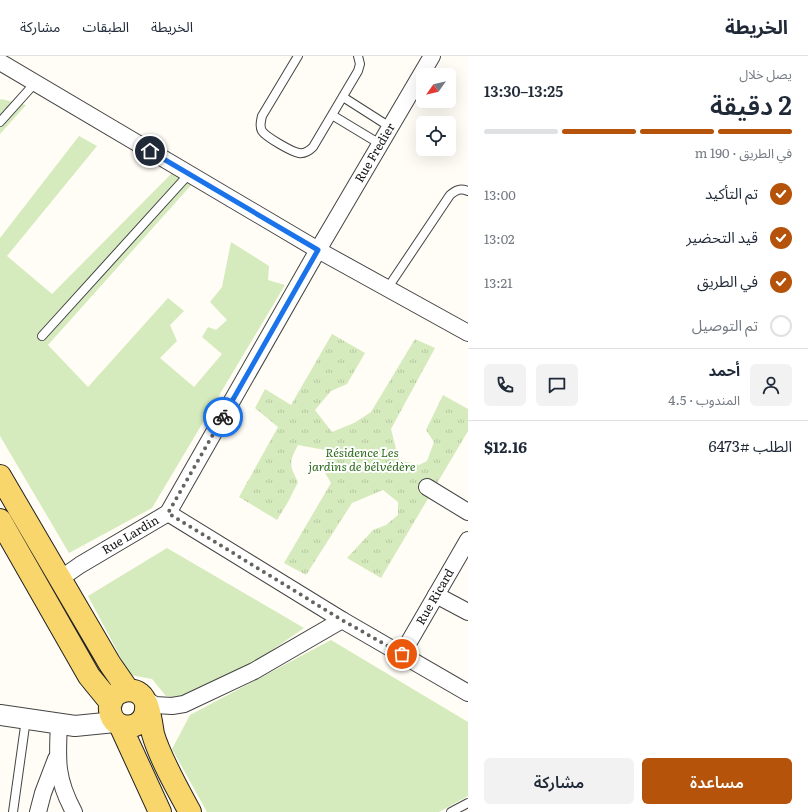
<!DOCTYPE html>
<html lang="ar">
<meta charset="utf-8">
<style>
body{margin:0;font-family:Literata,"Noto Sans Arabic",serif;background:#f2f2f3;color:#1f2937;direction:rtl;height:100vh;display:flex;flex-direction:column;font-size:15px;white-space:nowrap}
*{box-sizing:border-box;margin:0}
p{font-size:13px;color:#747a83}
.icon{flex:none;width:22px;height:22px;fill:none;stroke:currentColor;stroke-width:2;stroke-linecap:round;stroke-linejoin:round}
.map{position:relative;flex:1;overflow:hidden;direction:ltr}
.details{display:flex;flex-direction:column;background:#fff;width:340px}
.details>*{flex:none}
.needle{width:26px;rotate:236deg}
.controls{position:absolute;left:416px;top:12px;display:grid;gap:8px}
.controls a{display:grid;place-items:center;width:40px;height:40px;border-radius:6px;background:#fff;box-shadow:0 4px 16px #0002;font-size:20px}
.pin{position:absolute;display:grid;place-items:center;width:34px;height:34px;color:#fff;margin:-17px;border:2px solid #fff;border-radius:50%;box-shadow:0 1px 4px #0007}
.courier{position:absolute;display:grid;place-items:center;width:40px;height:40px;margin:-20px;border:3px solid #1a73e8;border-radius:50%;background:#fff;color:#222;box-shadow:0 1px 5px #0007}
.head em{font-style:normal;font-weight:600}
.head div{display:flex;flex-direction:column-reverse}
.head{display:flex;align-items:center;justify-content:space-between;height:68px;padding:0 16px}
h1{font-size:26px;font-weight:600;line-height:30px}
.bar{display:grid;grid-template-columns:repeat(4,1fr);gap:6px 4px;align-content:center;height:48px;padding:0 16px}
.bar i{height:5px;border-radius:3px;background:#e0e1e3}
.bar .selected{background:#b45309}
.bar p{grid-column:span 4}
.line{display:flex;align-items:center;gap:10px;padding:0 16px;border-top:1px solid #e0e1e3}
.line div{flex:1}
.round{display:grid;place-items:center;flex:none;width:42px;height:42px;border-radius:6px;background:#f2f2f3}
ol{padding:0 16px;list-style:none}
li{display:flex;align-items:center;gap:12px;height:44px}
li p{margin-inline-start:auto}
li .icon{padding:4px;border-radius:50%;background:#b45309;color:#fff;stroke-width:4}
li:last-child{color:#747a83}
li i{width:22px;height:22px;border:2px solid #e0e1e3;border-radius:50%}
.primary-button{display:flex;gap:8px;margin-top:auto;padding:8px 16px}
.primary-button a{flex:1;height:46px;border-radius:6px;background:#b45309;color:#fff;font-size:16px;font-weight:600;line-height:46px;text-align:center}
.primary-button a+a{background:#f2f2f3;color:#1f2937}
header{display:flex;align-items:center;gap:24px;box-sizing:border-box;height:56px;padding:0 20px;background:#fff;border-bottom:1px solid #e0e1e3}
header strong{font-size:19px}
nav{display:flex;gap:22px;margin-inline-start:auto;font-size:14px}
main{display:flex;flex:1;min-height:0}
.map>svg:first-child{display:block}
.grass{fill:#d5ebbd}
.park{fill:url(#park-tufts)}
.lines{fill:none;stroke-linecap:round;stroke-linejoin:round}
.service-casing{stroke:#444;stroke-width:10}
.minor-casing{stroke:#444;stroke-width:18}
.tertiary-casing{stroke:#444;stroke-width:22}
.primary-casing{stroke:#222;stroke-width:24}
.service{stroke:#fff;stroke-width:8}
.minor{stroke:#fff;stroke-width:16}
.tertiary{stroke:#fff;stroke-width:20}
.primary{stroke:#f9d66b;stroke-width:22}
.done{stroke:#646461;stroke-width:4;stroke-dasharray:0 7.2}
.route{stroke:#1a73e8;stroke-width:5}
.labels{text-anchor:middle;stroke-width:4;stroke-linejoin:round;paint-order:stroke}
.street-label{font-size:12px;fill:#111;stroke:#fff}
.park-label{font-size:12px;font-style:italic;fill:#2f6b1f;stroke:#fff}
</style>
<header>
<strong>الخريطة</strong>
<nav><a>الخريطة</a><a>الطبقات</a><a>مشاركة</a></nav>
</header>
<main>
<section class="details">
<div class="head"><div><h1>2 دقيقة</h1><p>يصل خلال</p></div><em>13:25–13:30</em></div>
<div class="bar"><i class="selected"></i><i class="selected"></i><i class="selected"></i><i></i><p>في الطريق · 190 m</p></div>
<ol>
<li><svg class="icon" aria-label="check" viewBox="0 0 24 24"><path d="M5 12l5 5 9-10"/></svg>تم التأكيد<p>13:00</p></li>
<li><svg class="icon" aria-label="check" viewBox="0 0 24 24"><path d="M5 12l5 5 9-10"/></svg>قيد التحضير<p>13:02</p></li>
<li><svg class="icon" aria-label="check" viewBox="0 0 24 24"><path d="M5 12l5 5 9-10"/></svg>في الطريق<p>13:21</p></li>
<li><i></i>تم التوصيل</li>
</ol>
<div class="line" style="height:72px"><a class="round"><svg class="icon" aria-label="person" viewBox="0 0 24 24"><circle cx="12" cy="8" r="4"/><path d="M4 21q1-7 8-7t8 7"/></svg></a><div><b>أحمد</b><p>المندوب · 4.5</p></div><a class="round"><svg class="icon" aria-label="chat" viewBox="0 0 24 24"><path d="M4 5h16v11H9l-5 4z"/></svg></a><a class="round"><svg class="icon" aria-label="phone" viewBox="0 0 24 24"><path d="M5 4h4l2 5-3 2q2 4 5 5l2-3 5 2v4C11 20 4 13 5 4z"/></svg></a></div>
<div class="line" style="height:52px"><div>الطلب #6473</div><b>$12.16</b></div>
<div class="primary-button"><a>مساعدة</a><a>مشاركة</a></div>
</section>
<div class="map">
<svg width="468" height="756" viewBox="0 0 468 756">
<defs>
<pattern id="park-tufts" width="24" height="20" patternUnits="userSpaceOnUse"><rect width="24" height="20" fill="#d5ebbd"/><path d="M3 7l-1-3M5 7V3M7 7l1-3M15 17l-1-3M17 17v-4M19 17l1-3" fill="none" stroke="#b6c8a1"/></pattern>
</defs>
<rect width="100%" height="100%" fill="#fffdf5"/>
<path class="grass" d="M1 43 26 49 0 78V44Z
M79 80 97 90 7 200 52 238 174 115 193 127 48 289 88 331 168 242 184 255 170 269 177 285 160 302 194 331 222 298 202 281 208 271 216 274 227 264 210 246 222 231 231 186 269 210 268 224 285 229 152 452 69 497 0 380V182Z
M167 492 304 572 268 597 189 645 166 640 152 623 130 619 88 540Z
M331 584 468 666V740L439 756H207L172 693 190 659Z"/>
<path class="park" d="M332 278 365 297 347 328 331 335 315 354 332 376 354 367 371 356 415 283 435 292 391 373 399 404 419 409 427 405 434 386 426 374 443 339 468 353V375L381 522 347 502 373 474 386 469 398 459V446L383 434 352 447 306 519 284 507 331 427 324 415 326 403 325 394 298 389C289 406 289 408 298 426L288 446 277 464 239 441 278 371 255 352 265 333 291 349Z"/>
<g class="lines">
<defs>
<path id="service" d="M298 0 262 60C261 65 259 70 262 75 266 81 292 96 299 97 305 98 309 95 313 91L358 15 360 8 358 0
M343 41 390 71
M332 59 380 88
M0 66 35 27
M387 233 450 139C456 134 460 132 468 135
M42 280 189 118
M13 756 26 663
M451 756 468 747"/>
<g id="minor">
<path d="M0 6 318 194 468 277"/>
<path d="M427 431 468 456"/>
<path d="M168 457 342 564 468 637"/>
<path id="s1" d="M60 523 80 509 168 457 318 194 432 0"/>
<path d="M436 539 468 556"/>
<path id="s2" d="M402 598 468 484"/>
<path d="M144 642 155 649 172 650 184 648 254 615 342 564"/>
<path d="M59 668C57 704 56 723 74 756"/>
<path d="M38 756 43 737 56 703"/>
</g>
<path id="tertiary" d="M0 659 75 670 115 666"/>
<path id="primary" d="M0 420 110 608 128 634
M0 464 89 620 111 647
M146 648C149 676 112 678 110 654 109 648 113 641 117 638 124 633 134 633 140 638 149 645 151 667 153 678 160 702 178 734 190 756
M120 669 160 756"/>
</defs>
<use href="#service" class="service-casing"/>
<use href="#minor" class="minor-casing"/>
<use href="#tertiary" class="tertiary-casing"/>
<use href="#primary" class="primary-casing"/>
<use href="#service" class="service"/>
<use href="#minor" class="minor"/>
<use href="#tertiary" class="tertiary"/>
<use href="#primary" class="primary"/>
</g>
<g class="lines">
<path class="done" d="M223 361 168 457 342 564 402 598"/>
<path class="route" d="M150 95 318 194 223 361"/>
</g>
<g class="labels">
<g class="street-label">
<text dy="4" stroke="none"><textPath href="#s1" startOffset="542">Rue Fredier</textPath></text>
<text dy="4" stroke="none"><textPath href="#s1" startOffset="83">Rue Lardin</textPath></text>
<text dy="4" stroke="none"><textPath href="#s2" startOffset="66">Rue Ricard</textPath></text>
</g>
<g class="park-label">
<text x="362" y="401">Résidence Les<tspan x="362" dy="14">jardins de bélvédère</tspan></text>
</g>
</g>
</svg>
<div class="controls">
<a><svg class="needle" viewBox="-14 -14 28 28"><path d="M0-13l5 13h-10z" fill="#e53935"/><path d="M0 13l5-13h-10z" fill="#747a83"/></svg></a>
<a><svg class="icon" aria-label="locate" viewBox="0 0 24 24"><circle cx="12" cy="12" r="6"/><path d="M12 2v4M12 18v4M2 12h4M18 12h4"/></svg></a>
</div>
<div class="pin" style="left:402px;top:598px;background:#ea580c"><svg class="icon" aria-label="bag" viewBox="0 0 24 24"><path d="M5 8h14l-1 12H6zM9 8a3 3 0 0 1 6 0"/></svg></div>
<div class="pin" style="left:150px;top:95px;background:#1f2937"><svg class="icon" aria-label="home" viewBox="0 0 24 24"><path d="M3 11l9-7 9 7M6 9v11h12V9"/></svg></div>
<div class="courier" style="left:223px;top:361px"><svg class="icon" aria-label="bike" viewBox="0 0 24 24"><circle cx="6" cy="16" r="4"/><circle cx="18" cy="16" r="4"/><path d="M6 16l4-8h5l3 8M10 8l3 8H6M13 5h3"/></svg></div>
</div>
</main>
